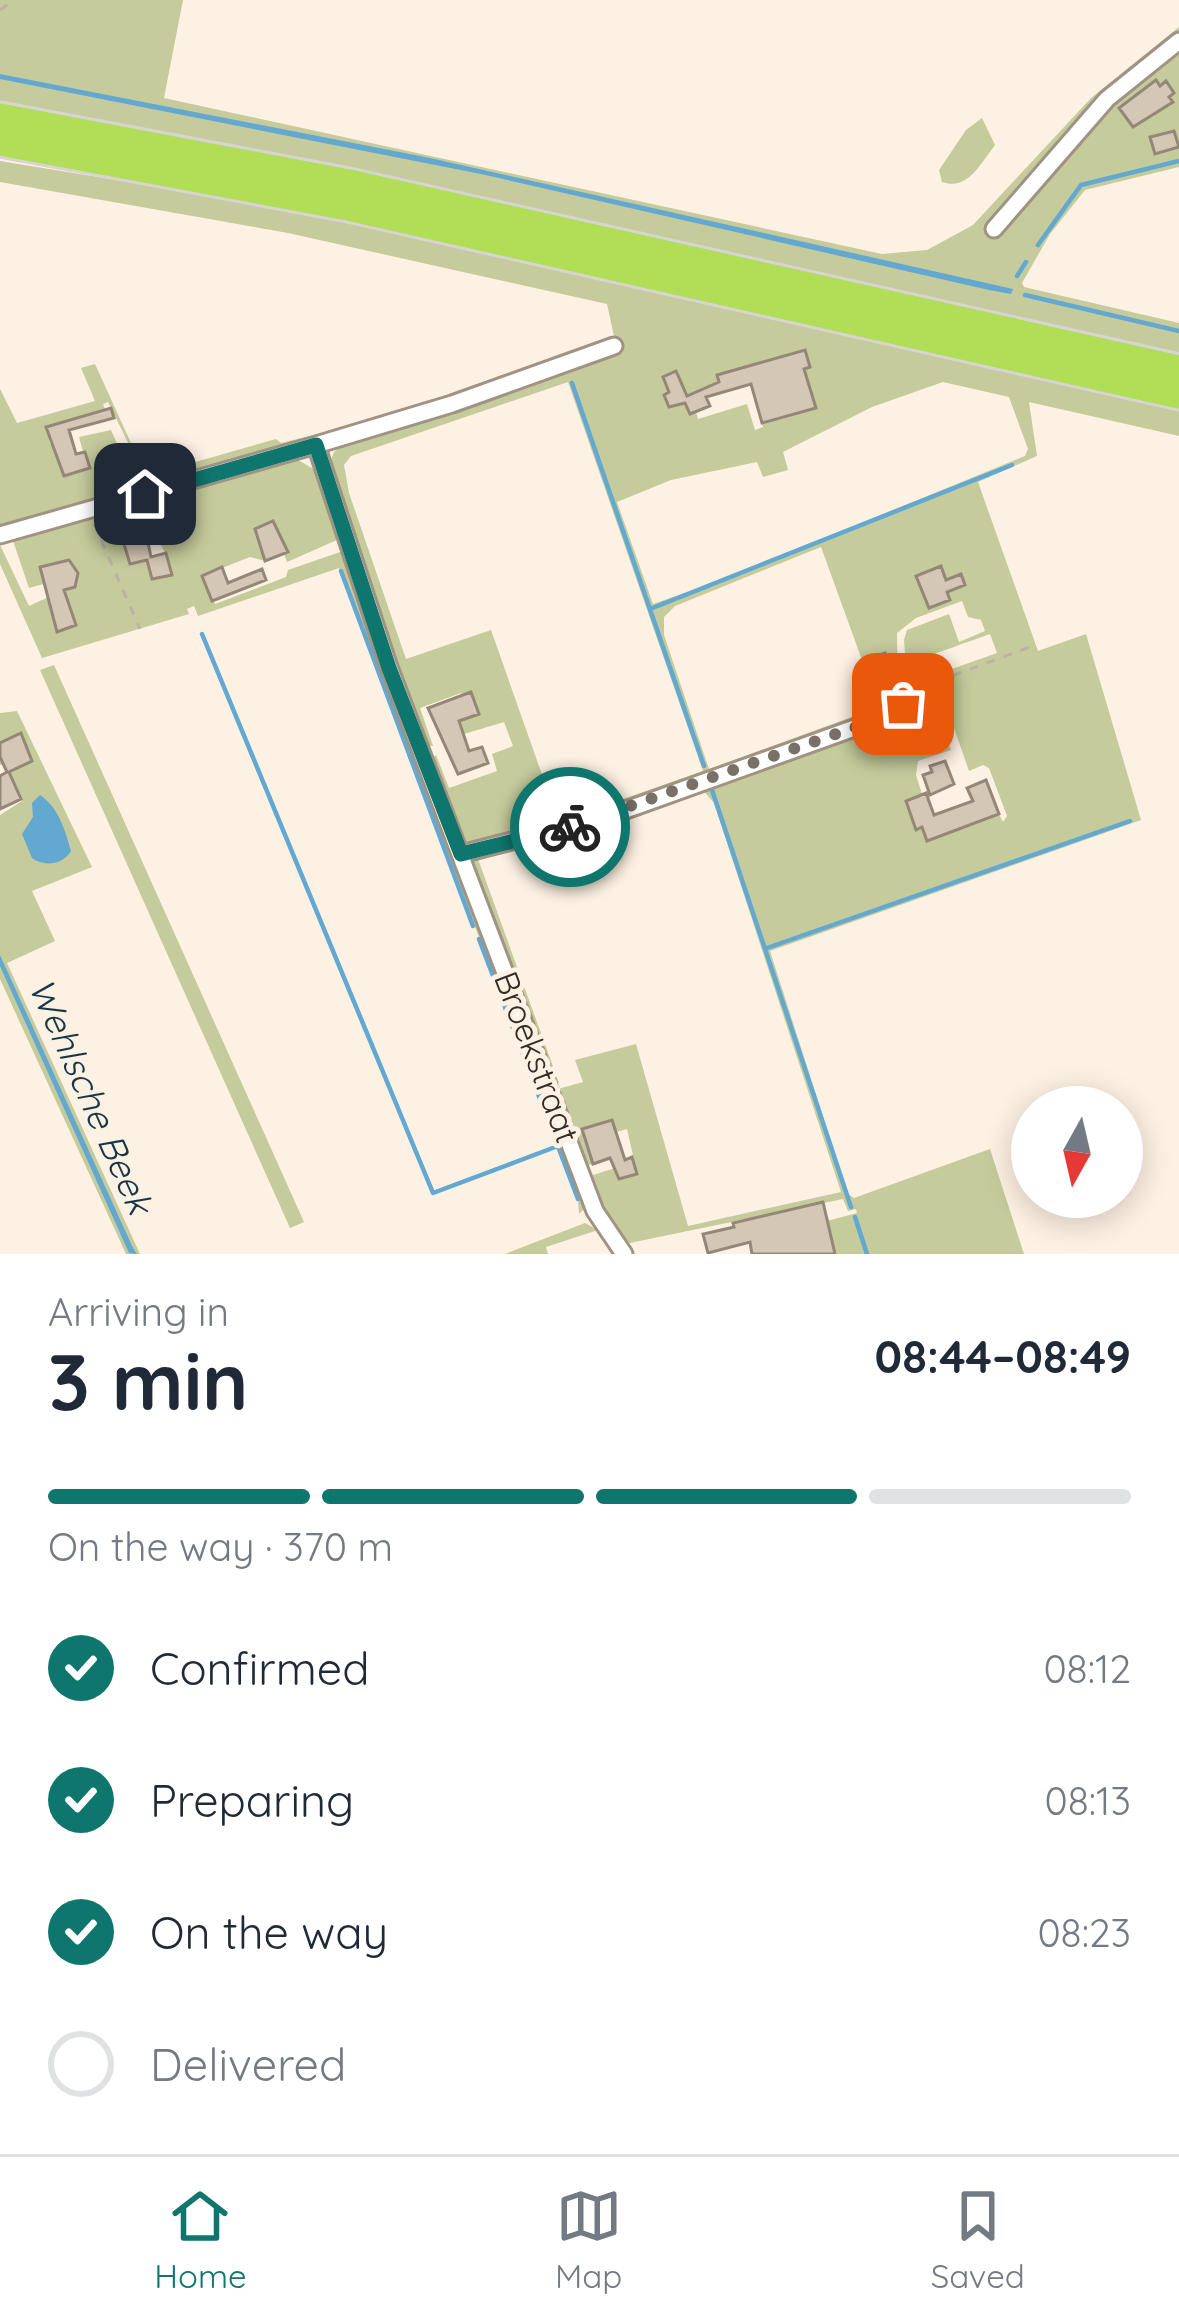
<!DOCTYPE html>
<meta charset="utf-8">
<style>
body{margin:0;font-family:Quicksand,sans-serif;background:#f6f6f7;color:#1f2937;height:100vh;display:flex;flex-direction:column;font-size:45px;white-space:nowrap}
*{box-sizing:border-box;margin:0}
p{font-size:39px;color:#747a83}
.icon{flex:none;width:66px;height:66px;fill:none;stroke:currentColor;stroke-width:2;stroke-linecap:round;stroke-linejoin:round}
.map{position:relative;height:1254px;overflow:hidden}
.sheet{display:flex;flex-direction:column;background:#fff;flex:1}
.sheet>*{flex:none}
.needle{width:78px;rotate:188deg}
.controls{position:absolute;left:1011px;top:1086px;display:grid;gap:24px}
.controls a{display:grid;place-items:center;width:132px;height:132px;border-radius:50%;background:#fff;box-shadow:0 6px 30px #0003;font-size:60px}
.pin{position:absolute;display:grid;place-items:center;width:102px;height:102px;color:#fff;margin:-51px;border-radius:24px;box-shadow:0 6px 18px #0006}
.courier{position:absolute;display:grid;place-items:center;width:120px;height:120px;margin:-60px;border:9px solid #0f766e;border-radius:50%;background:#fff;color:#222;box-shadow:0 3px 15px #0007}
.overview em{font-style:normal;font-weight:700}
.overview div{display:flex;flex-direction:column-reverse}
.overview{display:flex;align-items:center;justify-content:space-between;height:204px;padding:0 48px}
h1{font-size:78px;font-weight:700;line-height:90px}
.bar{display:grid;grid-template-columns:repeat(4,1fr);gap:18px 12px;align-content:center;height:144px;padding:0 48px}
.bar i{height:15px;border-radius:9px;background:#e0e1e3}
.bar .active{background:#0f766e}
.bar p{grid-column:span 4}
ol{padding:0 48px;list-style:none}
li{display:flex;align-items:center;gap:36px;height:132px}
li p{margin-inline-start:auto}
li .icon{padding:12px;border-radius:50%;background:#0f766e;color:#fff;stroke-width:4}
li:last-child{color:#747a83}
li i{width:66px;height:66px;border:6px solid #e0e1e3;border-radius:50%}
.dock{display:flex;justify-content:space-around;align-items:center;height:168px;border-top:3px solid #e0e1e3;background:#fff;font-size:33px;color:#747a83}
.dock a{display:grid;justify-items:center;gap:6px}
.dock .active{color:#0f766e}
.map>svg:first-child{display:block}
.green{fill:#c5cb9b;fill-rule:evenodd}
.water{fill:#62a8d1}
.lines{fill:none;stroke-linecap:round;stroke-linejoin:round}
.stream{stroke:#62a8d1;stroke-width:4.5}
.building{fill:#d5c7b6;stroke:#948777;stroke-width:3}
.minor-casing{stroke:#a09383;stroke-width:21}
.motorway-casing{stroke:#d6d5d4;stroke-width:33}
.path{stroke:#bcb2a6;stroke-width:3;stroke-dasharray:9 9;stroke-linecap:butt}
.minor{stroke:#fff;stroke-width:15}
.motorway{stroke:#b1de56;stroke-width:27}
.done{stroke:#797168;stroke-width:12;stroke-dasharray:0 21.6}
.route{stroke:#0f766e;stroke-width:15}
.labels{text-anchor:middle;stroke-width:10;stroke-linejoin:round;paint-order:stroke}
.street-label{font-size:33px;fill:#322c26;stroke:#fdf1e3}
.water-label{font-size:36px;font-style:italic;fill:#173749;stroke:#fdf1e3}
</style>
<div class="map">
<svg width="1179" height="1254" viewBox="0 0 1179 1254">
<rect width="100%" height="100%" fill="#fdf1e3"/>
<path class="green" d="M0 0H183L164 98 882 254 927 250 973 225 1091 98 1179 27V35L1107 107 1179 47V167L1085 190 1050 234 1022 283 1024 287 1179 323V356L474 195 0 102Z
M982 118 995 145C980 164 968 191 942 182L939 170 966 130Z
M0 161 233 199 379 228 1179 408V436L1029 402 1037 456 978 482 1038 651 1086 634 1141 820 770 951 848 1194 854 1198 990 1149 1024 1254H835L827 1221 857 1213 856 1209 848 1211 843 1199 625 1244 600 1206 590 1176 615 1168 620 1178 637 1173 627 1129 616 1132 611 1120 583 1129 593 1164 584 1166 556 1094 558 1089 583 1082 575 1060 636 1044 688 1226 841 1192 714 803 702 789 589 828 481 855 478 859 559 1083 551 1082 471 868 476 855 617 817 922 709 938 714 951 750 918 761 916 775 922 794 906 801 916 829 922 828 928 841 939 837 935 823 942 835 999 814 1003 822 1007 816 989 768 983 765 969 771 946 705 933 696 908 698 904 640 907 630 949 614 959 642 985 631 981 620 968 617 962 601 916 618 897 633 898 703 887 712 594 817 478 847 464 845 429 761 436 755 449 788 497 771 492 754 513 746 504 722 464 734 459 721 479 714 475 703 466 706 461 693 420 708 433 746 423 745 361 577 330 463 334 452 347 441 518 388 617 350 607 304 288 233 0 182ZM804 350 810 367 804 369 816 407 762 423 763 427 755 430 747 404 698 419 696 412 689 414 685 403 669 407 664 396 669 392 663 377 676 372 686 396 702 389 706 397 721 393 718 375ZM568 382 703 771 563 820 557 817 491 630 406 659 349 493 344 465 351 456ZM943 382 1009 397 1028 449 1025 456 725 579 653 604 617 502 671 480 757 462 763 477 788 470 783 452 872 407ZM821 547 879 707 709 769 664 635V617L675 606ZM990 634 997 653 915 682 913 657 923 658Z
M95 364 146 476 276 439 281 443 388 417 150 487 108 402 103 404 107 414 97 412 46 426 50 444 60 442 72 456 83 452 79 437 111 430 136 486 135 492 0 530V389L17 423 95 401 81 368Z
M293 457 317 471 339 536 337 540 287 562 284 554 265 561 250 557 202 576 215 604 286 577 288 570 343 551 587 1206 579 1214 578 1199 339 568 198 616 194 606 187 609 189 614 42 658 0 564V545L29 606 64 590 61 579 29 588 12 538 128 504 145 528 151 556 165 553 141 507 142 501Z
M54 665 304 1222 290 1228 40 670Z
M17 711 92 867 32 891 55 941 7 963 140 1254H126L0 979V815L22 801 3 764 0 765V713Z
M585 1223 598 1230 546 1247 548 1254H505Z"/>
<path class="water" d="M0 74 430 158 1013 289 1011 294 989 290 481 174 0 79Z
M40 795C59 808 65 830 71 851 63 865 44 867 32 858L22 834 33 817 32 803Z
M0 955 133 1248 137 1254 129 1253 0 966Z"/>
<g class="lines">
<path class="stream" d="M1038 245 1081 185 1179 161
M1017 276 1026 262
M1025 295 1179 331
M572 383 704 766
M341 571 473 926
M650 609 1012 465
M202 634 433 1193 558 1146
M712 790 851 1207
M479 939 578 1199
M767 948 1130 821
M855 1217 867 1254"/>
</g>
<path class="building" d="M1156 80 1160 86 1166 81 1174 93 1169 97 1173 102 1133 127 1119 108Z
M1174 131 1179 147 1155 154 1150 137Z
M805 350 810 367 804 369 816 408 762 423 751 384 706 397 710 406 690 414 685 403 669 407 664 395 669 392 663 377 676 371 687 396 719 382 717 375Z
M111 408 114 418 69 430 76 454 85 452 90 468 64 476 46 427Z
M273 521 288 552 265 561 255 529Z
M147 538 151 557 166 553 172 575 152 579 147 560 130 564 124 544Z
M69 560 78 573 75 587 64 590 76 625 57 632 40 567Z
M941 566 946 580 961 574 965 585 947 592 950 600 929 608 916 576Z
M222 567 228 583 262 569 266 580 212 601 202 576Z
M885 653 889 665 867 673 863 661Z
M471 692 479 714 459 721 469 751 482 747 488 763 458 774 428 708Z
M21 733 32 761 9 772 21 799 0 809V776L7 772 0 757V743Z
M945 761 954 784 930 795 923 775 932 772 930 766Z
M986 780 999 814 927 841 922 827 916 830 906 801 926 793 934 815 973 801 967 788Z
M612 1120 625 1160 632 1157 637 1174 619 1179 610 1158 593 1164 582 1129Z
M823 1202 835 1254H752L750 1242 708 1253 703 1234 734 1227 733 1223Z"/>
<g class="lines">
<defs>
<path id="minor" d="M994 229 1107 99 1179 41
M316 445 452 404 614 346
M0 535 316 445 389 667 549 1089 595 1211 624 1254
M461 854 609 816 899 712 903 704 902 682"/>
<path id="motorway" d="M0 117 349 183 1179 369
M0 142 348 207 1179 395"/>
</defs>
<use href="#minor" class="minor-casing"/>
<use href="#motorway" class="motorway-casing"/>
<path class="path" d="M0 10 14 0
M94 524 140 629
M919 688 1030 647"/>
<use href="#minor" class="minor"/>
<use href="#motorway" class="motorway"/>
</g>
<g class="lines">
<path class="done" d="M570 827 899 712 903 704"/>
<path class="route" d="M145 494 316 445 389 668 461 854 570 827"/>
</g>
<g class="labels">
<g class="street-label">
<text transform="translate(537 1057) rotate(69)" y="12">Broekstraat</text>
</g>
<g class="water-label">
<text transform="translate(91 1096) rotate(66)" y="13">Wehlsche Beek</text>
</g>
</g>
</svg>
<div class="controls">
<a><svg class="needle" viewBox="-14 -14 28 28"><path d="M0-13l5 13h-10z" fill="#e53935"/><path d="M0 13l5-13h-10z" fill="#747a83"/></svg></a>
</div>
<div class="pin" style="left:903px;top:704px;background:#ea580c"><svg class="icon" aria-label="bag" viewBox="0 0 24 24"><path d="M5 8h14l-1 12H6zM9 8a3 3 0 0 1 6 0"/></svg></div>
<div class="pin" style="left:145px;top:494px;background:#1f2937"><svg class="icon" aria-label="home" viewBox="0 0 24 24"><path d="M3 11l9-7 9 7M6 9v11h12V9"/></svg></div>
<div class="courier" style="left:570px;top:827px"><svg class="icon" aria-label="bike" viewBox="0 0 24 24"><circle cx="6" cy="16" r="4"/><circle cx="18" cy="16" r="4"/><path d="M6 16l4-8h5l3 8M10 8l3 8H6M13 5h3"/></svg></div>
</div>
<section class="sheet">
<div class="overview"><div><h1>3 min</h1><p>Arriving in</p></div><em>08:44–08:49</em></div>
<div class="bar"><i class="active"></i><i class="active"></i><i class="active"></i><i></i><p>On the way · 370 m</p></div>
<ol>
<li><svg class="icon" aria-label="check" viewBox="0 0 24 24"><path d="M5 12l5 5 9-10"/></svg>Confirmed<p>08:12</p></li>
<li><svg class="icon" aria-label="check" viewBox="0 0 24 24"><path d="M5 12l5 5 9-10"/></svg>Preparing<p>08:13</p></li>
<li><svg class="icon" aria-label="check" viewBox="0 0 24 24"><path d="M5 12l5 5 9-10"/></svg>On the way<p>08:23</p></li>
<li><i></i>Delivered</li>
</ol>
</section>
<nav class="dock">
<a class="active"><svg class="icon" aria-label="home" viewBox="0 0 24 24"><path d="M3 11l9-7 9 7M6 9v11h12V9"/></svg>Home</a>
<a><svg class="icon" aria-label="map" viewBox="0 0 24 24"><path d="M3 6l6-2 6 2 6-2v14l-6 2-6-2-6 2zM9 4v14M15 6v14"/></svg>Map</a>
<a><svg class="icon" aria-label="saved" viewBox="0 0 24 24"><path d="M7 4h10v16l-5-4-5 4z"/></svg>Saved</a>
</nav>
